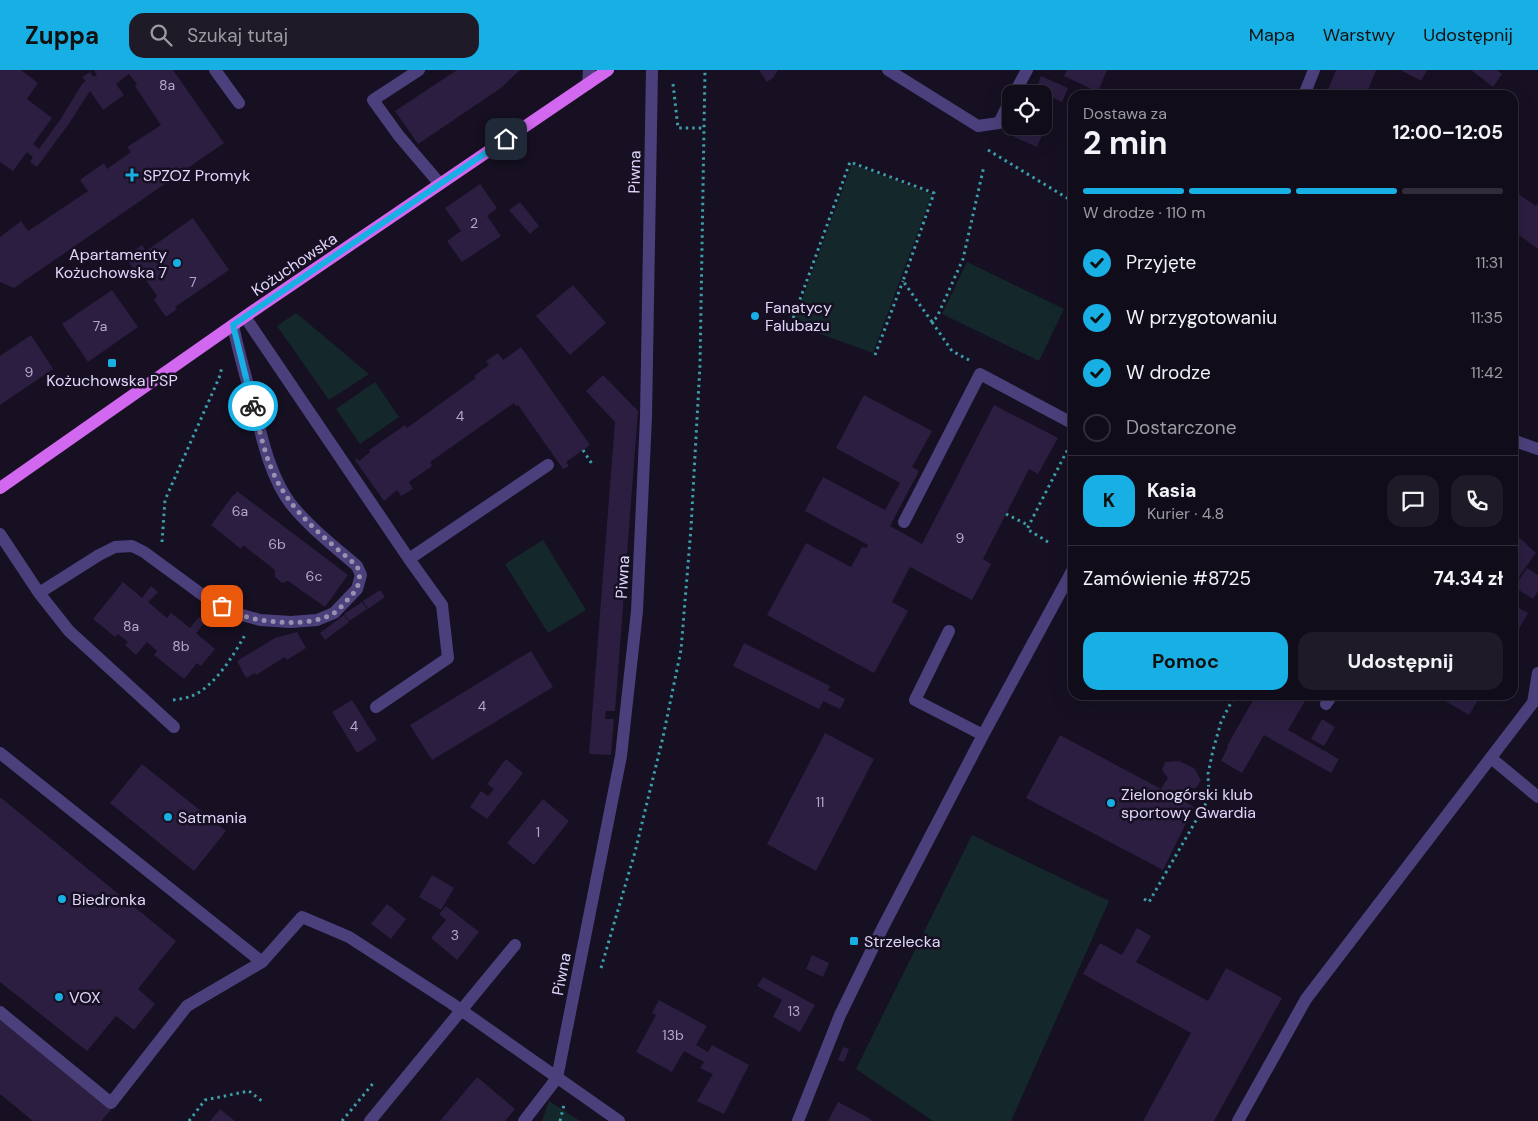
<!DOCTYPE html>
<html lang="pl">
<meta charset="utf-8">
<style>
body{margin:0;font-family:"DM Sans",sans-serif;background:#1e1a27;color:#f1f3f6;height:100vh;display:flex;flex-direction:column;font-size:19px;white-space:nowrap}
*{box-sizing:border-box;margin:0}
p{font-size:16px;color:#9c9ba2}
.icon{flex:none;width:28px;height:28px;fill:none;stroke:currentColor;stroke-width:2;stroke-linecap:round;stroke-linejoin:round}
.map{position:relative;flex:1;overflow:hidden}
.details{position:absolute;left:1068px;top:20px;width:450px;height:610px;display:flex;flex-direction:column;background:#100c1a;border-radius:15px;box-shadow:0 5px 20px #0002,0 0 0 1px #302c39}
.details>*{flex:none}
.controls{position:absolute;left:1002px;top:15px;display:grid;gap:10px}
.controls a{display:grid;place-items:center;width:50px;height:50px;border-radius:10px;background:#100c1a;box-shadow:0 5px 20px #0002,0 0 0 1px #302c39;font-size:25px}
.pin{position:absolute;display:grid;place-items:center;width:42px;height:42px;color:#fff;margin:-21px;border-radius:10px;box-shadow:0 2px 8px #0006}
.courier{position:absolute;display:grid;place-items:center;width:50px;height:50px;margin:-25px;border:4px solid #18afe4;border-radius:50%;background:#fff;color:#222;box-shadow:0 1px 6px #0007}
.head em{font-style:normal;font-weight:700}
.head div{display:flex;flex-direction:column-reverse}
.head{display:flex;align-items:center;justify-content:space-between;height:85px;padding:0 15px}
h1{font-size:32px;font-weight:700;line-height:38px}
.bar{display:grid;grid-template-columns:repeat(4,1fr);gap:8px 5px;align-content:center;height:60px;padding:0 15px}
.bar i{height:6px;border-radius:4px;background:#302c39}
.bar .on{background:#18afe4}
.bar p{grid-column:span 4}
.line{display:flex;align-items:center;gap:12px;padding:0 15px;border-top:1px solid #302c39}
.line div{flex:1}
.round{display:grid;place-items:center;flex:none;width:52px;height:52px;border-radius:15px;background:#1e1a27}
ol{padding:0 15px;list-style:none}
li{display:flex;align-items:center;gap:15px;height:55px}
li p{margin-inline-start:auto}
li .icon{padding:5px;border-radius:50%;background:#18afe4;color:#111;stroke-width:4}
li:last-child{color:#9c9ba2}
li i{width:28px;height:28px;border:2px solid #302c39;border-radius:50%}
.primary-button{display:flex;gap:10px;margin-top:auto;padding:10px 15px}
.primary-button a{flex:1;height:58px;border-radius:15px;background:#18afe4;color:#111;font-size:20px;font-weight:700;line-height:58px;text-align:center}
.primary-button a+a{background:#1e1a27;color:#f1f3f6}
header{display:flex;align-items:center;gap:30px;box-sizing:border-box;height:70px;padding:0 25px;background:#18afe4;color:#111}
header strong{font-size:24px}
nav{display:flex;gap:28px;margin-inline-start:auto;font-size:18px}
.search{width:350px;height:45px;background:#1e1a27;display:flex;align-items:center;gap:12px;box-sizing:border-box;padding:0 18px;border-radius:15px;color:#9c9ba2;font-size:19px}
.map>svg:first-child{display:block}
.green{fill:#14282b}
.building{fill:#2b1e41}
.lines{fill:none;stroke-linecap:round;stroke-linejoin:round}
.path{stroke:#3b9ea9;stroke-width:3;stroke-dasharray:2.5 4;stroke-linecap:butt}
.minor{stroke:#4c407c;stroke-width:12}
.major{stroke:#d268ef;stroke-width:12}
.done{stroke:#9991af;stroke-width:5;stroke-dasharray:0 9}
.route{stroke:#18afe4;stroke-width:6}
.poi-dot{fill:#18afe4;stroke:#161022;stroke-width:2}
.labels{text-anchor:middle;stroke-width:5;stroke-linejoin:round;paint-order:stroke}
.number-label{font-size:14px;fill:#b3a8cc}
.street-label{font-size:16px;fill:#e0d6fb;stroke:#161022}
.poi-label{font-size:16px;fill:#e0d6fb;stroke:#161022;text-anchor:start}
</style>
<header>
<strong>Zuppa</strong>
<div class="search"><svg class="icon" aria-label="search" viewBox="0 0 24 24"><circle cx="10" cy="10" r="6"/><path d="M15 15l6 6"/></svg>Szukaj tutaj</div>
<nav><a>Mapa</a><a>Warstwy</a><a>Udostępnij</a></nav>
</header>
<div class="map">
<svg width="1538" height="1051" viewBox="0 0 1538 1051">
<rect width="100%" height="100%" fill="#161022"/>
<path class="green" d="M852 94 932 124 873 283 793 254Z
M967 192 1064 239 1039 291 942 244Z
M296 243 369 304 329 330 277 256Z
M375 312 399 347 360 374 336 339Z
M543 470 586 540 548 563 505 494Z
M972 765 1109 831 1011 1051H933L856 999Z
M549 1031 580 1051H542Z"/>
<path class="building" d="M0 0H21L38 13 27 29 52 48 33 74 39 79 62 47 82 14 86 11 82 7 90 2 93 7 97 5 94 0H173L224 73 14 218 0 212V167L21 151 28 161 88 121 80 110 104 93 107 99 131 82 127 77 161 55 135 16 137 14 129 4 116 14 124 25 103 40 90 21 70 52 37 97 30 92 33 87 27 82 13 101 0 92Z
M457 0H520L501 18 418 74 395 41Z
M759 0H778L773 8 767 12Z
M1067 0H1107L1098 22 1064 6Z
M1336 0H1376L1366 25H1326Z
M1401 0H1427L1421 11Z
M1471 0H1497L1502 4 1493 17Z
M1041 6 1068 18 1062 32 1036 20Z
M1044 48 1046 49 1045 53 1047 54 1037 77 1014 67 1019 56H1044Z
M480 114 497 138 487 146 501 166 462 192 447 171 461 161 445 138Z
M1517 123 1536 136 1538 133V179L1512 160V129Z
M520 132 539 156 530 164 509 140Z
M193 148 229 200 175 237 177 239 166 247 154 230 157 226 141 203 138 205 125 187 142 175 146 181Z
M573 215 606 253 570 285 536 246Z
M112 220 138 257 88 292 62 254Z
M31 265 53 299 0 335V286Z
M521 277 590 375 566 392 569 396 563 399 518 335 516 336 514 333 430 392 432 396 409 412 413 419 401 426 397 420 384 431 355 390 357 388 359 391 370 382 369 380 405 355 407 358 476 308 474 306 489 295 486 291 498 283 503 290Z
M603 305 638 341 615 641H606L605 649H614L611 685 589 684 615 352 586 321Z
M864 325 932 361 912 397 919 401 890 456 922 474 994 335 1058 368 1038 404 1029 399 983 489 991 494 972 530 910 497 892 532 908 541 874 603 767 545 806 473 851 497 862 477 866 478 868 475 805 441 823 407 885 440 900 413 836 378Z
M237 421 348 505 325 537 288 511 282 513 275 507V500L243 475 241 479 211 455 234 424 235 425Z
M1512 461 1536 483 1512 516V482L1515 479 1512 477Z
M1527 498 1538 505V521L1533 529 1514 517Z
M123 512 142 528 151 516 158 522 148 532 167 548 171 543 190 558 199 547 205 552 196 563 215 579 201 596 197 593 184 609 154 585 157 581 147 572 136 585 125 575 128 572 118 564 115 567 93 549Z
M380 520 385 527 368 539 363 531Z
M362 532 367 539 349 551 344 544Z
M1512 534 1528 543 1512 571Z
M344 545 349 552 325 570 320 563Z
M297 562 306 578 287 590 285 587 256 605 255 603 246 608 237 591 275 568Z
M744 573 830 616 828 620 845 629 840 639 823 631 819 639 733 596Z
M531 581 553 617 432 690 410 655Z
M1256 625H1295L1305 631 1288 660 1339 689 1331 703 1264 665 1242 703 1221 691 1228 677 1227 676Z
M1435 625H1481L1469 645Z
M352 630 377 670 357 683 332 642Z
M1322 649 1335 657 1324 676 1311 669Z
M825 663 874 689 816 801 767 774Z
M1060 665 1161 719 1168 708 1162 700 1165 692 1179 691 1194 698 1201 710 1196 718H1185L1180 729 1194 737 1163 800 1026 728Z
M506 689 523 703 487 749 470 737 481 721 488 726 494 719 487 714Z
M142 694 226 761 194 801 110 733Z
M0 727 176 871 138 919 155 934 134 960 116 946 87 981 0 912Z
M543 729 569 751 534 795 507 773Z
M432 805 454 818 441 840 419 827Z
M387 834 406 849 391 869 371 854Z
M446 836 479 862 457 890 431 868 446 850 439 844Z
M1137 858 1151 866 1136 892 1208 931 1226 898 1282 928 1214 1051H1143L1191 963 1083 904 1100 873 1122 885Z
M812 885 829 893 823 907 806 899Z
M763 907 815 935 800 962 773 947 782 930 757 916Z
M659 930 707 956 696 975 708 982 712 975 749 995 724 1044 697 1031 713 1004 700 998 704 992 684 981 672 1002 636 982 656 945 652 943Z
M0 949 111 1040 101 1051H33L0 1024Z
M843 977 849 979 844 992 838 990Z
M477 1007 515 1039 505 1051H440Z
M838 1032 867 1047 872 1051H828Z
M220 1039 235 1051H210Z"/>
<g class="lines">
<path class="path" d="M673 14 678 58H705
M988 80 1072 131
M932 252 952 281 969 290
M791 254 850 92 934 123 903 211 932 252 937 247 963 189 984 96
M875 285 903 211
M583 380 592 394
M1006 444 1028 455
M162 472 165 430 219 308 222 297
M1048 472 1027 459 1072 371
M173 630C180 629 187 628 192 626 215 616 233 586 245 565
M1144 829 1149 832 1209 728 1208 704 1213 680 1221 652 1235 625
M601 898 635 782 663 667 681 580 691 458 700 295 705 0
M189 1051 205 1030 249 1021 263 1032
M342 1051 375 1011
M560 1051 564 1035"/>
<path class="minor" d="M215 0 239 33
M419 0 373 30 399 66 440 114
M888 0 978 56 999 53 1011 29
M588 14 589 0
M1014 24 1027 0
M1304 25 1314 0
M245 247 409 489 548 395
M1512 370 1538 379
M904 452 980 304 1072 353
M0 464 39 523 69 561 174 657
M39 523 99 485 115 477 132 476 144 482 208 529 235 543 260 550 291 552 317 550 334 543 357 519 361 505 357 496C335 477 308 456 290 433 269 404 262 367 253 333 246 307 238 281 233 255
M949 561 915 630 983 665
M1533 633 1538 603
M1326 634 1332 625
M376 637 448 588 442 535 409 489
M0 683 262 892 302 847 349 867 451 933 619 1051
M1491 688 1538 727
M0 942 111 1033 187 936 262 892
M370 1051 515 875
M524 1051 557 1008 621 686 637 541 646 347 652 0
M798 1051 840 945 883 857 983 665 1072 501
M1238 1051 1306 929 1538 626"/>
<path class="major" d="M0 418 253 241 608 0"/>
</g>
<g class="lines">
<path class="done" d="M222 536C226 539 231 542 235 543 259 553 311 558 334 543 340 539 345 532 350 527 359 518 362 508 357 496 330 472 298 448 280 416 266 393 260 361 253 336"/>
<path class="route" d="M253 336 233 255 506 69"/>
</g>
<g class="poi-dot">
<path d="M129.5 97.5h5v5h5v5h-5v5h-5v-5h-5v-5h5z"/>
<circle cx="177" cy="193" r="5"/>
<circle cx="755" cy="246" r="5"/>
<rect x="107" y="288" width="10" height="10" rx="2.5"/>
<circle cx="1111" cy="733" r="5"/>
<circle cx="168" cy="747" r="5"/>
<circle cx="62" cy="829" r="5"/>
<rect x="849" y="866" width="10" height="10" rx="2.5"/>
<circle cx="59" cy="927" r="5"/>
</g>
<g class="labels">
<g class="number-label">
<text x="167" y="20">8a</text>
<text x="474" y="158">2</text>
<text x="193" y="217">7</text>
<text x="100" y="261">7a</text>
<text x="29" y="307">9</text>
<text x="460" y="351">4</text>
<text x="240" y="446">6a</text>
<text x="960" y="473">9</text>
<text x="277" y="479">6b</text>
<text x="314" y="511">6c</text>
<text x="131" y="561">8a</text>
<text x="181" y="581">8b</text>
<text x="482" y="641">4</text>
<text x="354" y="661">4</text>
<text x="820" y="737">11</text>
<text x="538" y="767">1</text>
<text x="455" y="870">3</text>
<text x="794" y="946">13</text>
<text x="673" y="970">13b</text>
</g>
<g class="street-label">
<text transform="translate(634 102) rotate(-89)" y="6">Piwna</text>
<text transform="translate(294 194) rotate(-34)" y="6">Kożuchowska</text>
<text transform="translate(622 507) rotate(-87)" y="6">Piwna</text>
<text transform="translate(561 904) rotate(-79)" y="6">Piwna</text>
</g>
<g class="poi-label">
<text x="143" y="111">SPZOZ Promyk</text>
<text x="167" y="190" text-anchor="end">Apartamenty<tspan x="167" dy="18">Kożuchowska 7</tspan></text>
<text x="765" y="243">Fanatycy<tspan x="765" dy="18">Falubazu</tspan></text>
<text x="112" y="316" text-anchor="middle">Kożuchowska PSP</text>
<text x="1121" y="730">Zielonogórski klub<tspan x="1121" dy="18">sportowy Gwardia</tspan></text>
<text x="178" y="753">Satmania</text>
<text x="72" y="835">Biedronka</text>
<text x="864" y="877">Strzelecka</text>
<text x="69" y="933">VOX</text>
</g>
</g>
</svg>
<div class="controls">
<a><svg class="icon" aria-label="locate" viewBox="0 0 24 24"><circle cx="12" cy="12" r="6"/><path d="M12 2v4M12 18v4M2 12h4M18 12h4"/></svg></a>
</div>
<div class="pin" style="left:222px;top:536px;background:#ea580c"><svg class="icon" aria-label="bag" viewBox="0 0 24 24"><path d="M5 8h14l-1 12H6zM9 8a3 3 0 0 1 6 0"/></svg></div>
<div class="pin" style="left:506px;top:69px;background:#1f2937"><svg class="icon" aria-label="home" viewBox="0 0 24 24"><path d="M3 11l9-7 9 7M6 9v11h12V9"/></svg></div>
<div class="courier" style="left:253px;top:336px"><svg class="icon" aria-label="bike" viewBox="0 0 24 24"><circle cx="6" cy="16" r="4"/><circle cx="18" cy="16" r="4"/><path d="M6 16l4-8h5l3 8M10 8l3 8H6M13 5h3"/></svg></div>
<section class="details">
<div class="head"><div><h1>2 min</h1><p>Dostawa za</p></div><em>12:00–12:05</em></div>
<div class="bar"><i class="on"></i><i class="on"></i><i class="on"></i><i></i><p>W drodze · 110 m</p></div>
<ol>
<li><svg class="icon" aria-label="check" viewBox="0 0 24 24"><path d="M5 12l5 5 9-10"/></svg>Przyjęte<p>11:31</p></li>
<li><svg class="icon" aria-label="check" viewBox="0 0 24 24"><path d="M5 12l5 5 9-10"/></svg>W przygotowaniu<p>11:35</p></li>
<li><svg class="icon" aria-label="check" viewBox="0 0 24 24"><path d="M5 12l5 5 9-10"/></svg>W drodze<p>11:42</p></li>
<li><i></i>Dostarczone</li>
</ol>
<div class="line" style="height:90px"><b class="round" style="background:#18afe4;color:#111">K</b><div><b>Kasia</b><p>Kurier · 4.8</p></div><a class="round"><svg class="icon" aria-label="chat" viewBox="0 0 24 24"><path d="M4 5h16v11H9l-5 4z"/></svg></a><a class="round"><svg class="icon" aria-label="phone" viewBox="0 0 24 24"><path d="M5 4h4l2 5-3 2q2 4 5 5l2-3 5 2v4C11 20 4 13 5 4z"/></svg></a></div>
<div class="line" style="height:65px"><div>Zamówienie #8725</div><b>74.34 zł</b></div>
<div class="primary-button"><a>Pomoc</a><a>Udostępnij</a></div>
</section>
</div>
